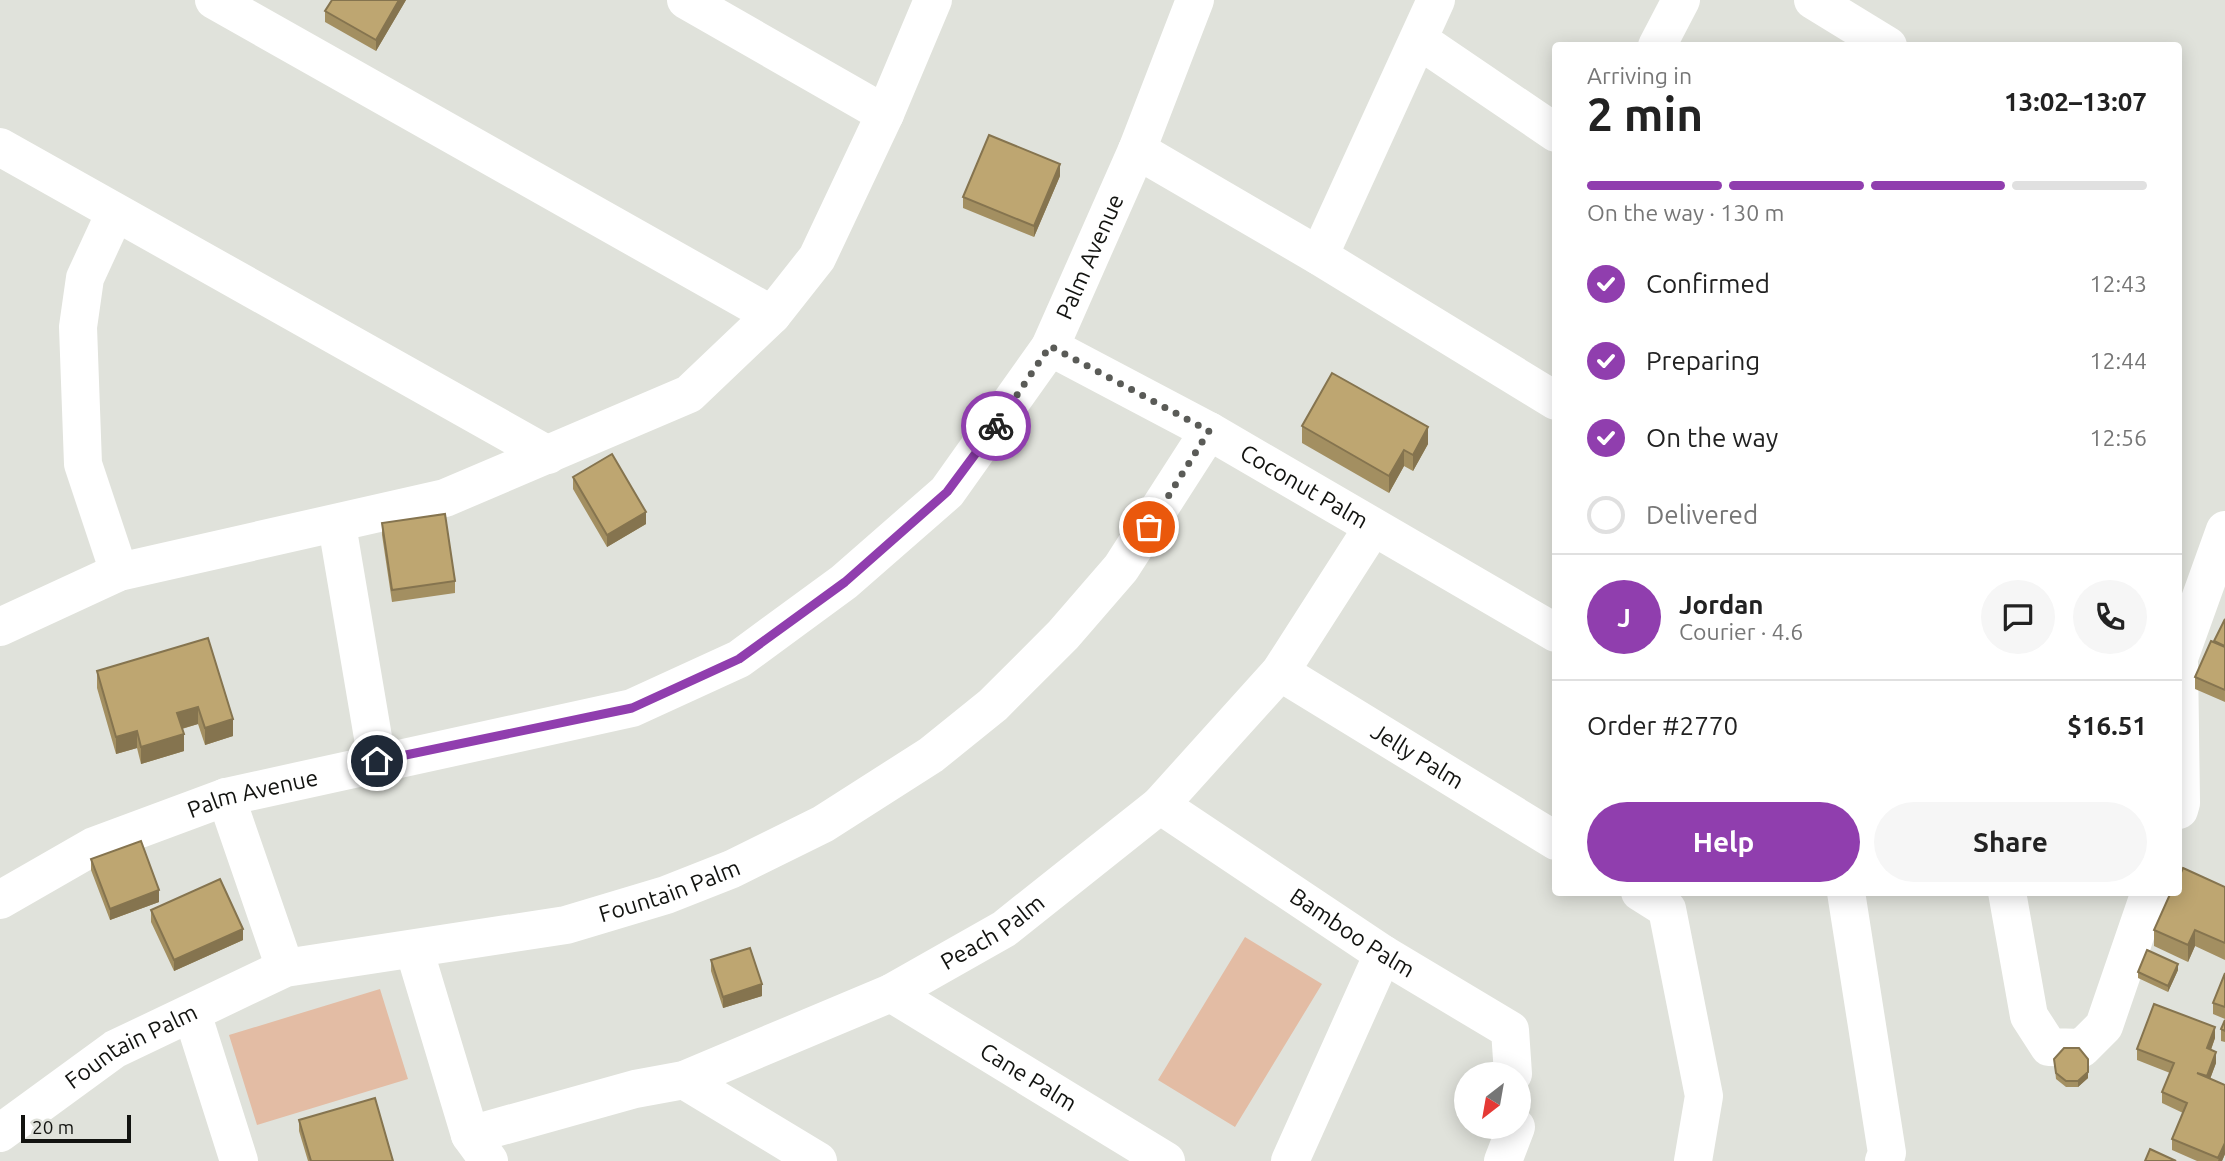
<!DOCTYPE html>
<meta charset="utf-8">
<style>
body{margin:0;font-family:Ubuntu,sans-serif;background:#f6f6f6;color:#222;height:100vh;display:flex;flex-direction:column;font-size:26px;white-space:nowrap}
*{box-sizing:border-box;margin:0}
p{font-size:23px;color:#767676}
.icon{flex:none;width:38px;height:38px;fill:none;stroke:currentColor;stroke-width:2;stroke-linecap:round;stroke-linejoin:round}
.map{position:relative;flex:1;overflow:hidden}
.sheet{position:absolute;left:1552px;top:42px;width:630px;height:854px;display:flex;flex-direction:column;background:#fff;border-radius:7px;box-shadow:0 4px 18px #0003}
.sheet>*{flex:none}
.needle{width:46px;rotate:211deg}
.tools{position:absolute;left:1454px;top:1062px;display:grid;gap:14px}
.tools a{display:grid;place-items:center;width:77px;height:77px;border-radius:50%;background:#fff;box-shadow:0 4px 18px #0003;font-size:35px}
.scale{position:absolute;left:21px;bottom:18px;width:110px;box-sizing:border-box;padding-left:7px;border:4px solid #121310;border-top:0;font-size:19px;line-height:24px;white-space:nowrap;color:#121310;-webkit-text-stroke:5px #e0e2db;paint-order:stroke}
.pin{position:absolute;display:grid;place-items:center;width:60px;height:60px;color:#fff;margin:-30px;border:4px solid #fff;border-radius:50%;box-shadow:0 2px 7px #0007}
.courier{position:absolute;display:grid;place-items:center;width:70px;height:70px;margin:-35px;border:5px solid #903eae;border-radius:50%;background:#fff;color:#222;box-shadow:0 2px 9px #0007}
.head em{font-style:normal;font-weight:700}
.head div{display:flex;flex-direction:column-reverse}
.head{display:flex;align-items:center;justify-content:space-between;height:119px;padding:0 35px}
h1{font-size:46px;font-weight:700;line-height:52px}
.bar{display:grid;grid-template-columns:repeat(4,1fr);gap:10px 7px;align-content:center;height:84px;padding:0 35px}
.bar i{height:9px;border-radius:5px;background:#e0e0e0}
.bar .current{background:#903eae}
.bar p{grid-column:span 4}
.line{display:flex;align-items:center;gap:18px;padding:0 35px;border-top:2px solid #e0e0e0}
.line div{flex:1}
.round{display:grid;place-items:center;flex:none;width:74px;height:74px;border-radius:37px;background:#f6f6f6}
ol{padding:0 35px;list-style:none}
li{display:flex;align-items:center;gap:21px;height:77px}
li p{margin-inline-start:auto}
li .icon{padding:7px;border-radius:50%;background:#903eae;color:#fff;stroke-width:4}
li:last-child{color:#767676}
li i{width:38px;height:38px;border:4px solid #e0e0e0;border-radius:50%}
.button{display:flex;gap:14px;margin-top:auto;padding:14px 35px}
.button a{flex:1;height:80px;border-radius:42px;background:#903eae;color:#fff;font-size:28px;font-weight:700;line-height:80px;text-align:center}
.button a+a{background:#f6f6f6;color:#222}
.map>svg:first-child{display:block}
.green{fill:#e3bca4}
.lines{fill:none;stroke-linecap:round;stroke-linejoin:round}
.minor{stroke:#fff;stroke-width:38}
.wall{fill:#a38f61}
.shaded-wall{fill:#85744f}
.building{fill:#bea671;stroke:#85744f;stroke-width:2}
.done{stroke:#5a5b57;stroke-width:7;stroke-dasharray:0 12.6}
.route{stroke:#903eae;stroke-width:9}
.labels{text-anchor:middle;stroke-width:5;stroke-linejoin:round;paint-order:stroke}
.street-label{font-size:23px;fill:#121310;stroke:#e0e2db}
</style>
<div class="map">
<svg width="2225" height="1161" viewBox="0 0 2225 1161">
<rect width="100%" height="100%" fill="#e0e2db"/>
<path class="green" d="M1245 937 1322 984 1235 1127 1158 1080Z
M380 989 408 1079 257 1125 229 1035Z"/>
<g class="lines">
<g class="minor">
<path d="M214 0 772 315"/>
<path d="M686 0 885 114"/>
<path d="M1813 0 1888 46"/>
<path d="M1419 40 1556 133"/>
<path d="M1657 46 1681 0"/>
<path d="M0 147 548 455"/>
<path d="M1137 150 1319 256 1556 401"/>
<path d="M115 213 85 278 78 327 83 464 119 572"/>
<path d="M1319 256 1436 0"/>
<path id="s1" d="M1050 347 1209 431 1556 633"/>
<path d="M337 525 377 761"/>
<path d="M0 627 119 572 445 498 689 394 772 315 817 258 885 114 933 0"/>
<path id="s2" d="M1280 672 1556 841"/>
<path d="M226 797 285 968"/>
<path id="s3" d="M1160 805 1383 954 1510 1030 1513 1074"/>
<path d="M2179 810 2181 803 2179 658 2225 530"/>
<path d="M1640 892 1667 909 1704 1096 1693 1161"/>
<path d="M1846 892 1887 1153 1884 1161"/>
<path d="M2007 892 2029 1016 2049 1047 2082 1048 2104 1026 2150 892"/>
<path id="s4" d="M0 900 94 846 226 797 632 708 739 659 844 582 947 492 1050 347 1137 150 1195 0"/>
<path d="M414 949 470 1135 489 1161"/>
<path id="s5" d="M891 993 1166 1161"/>
<path d="M192 1013 239 1161"/>
<path d="M684 1080 818 1161"/>
<path id="s6" d="M0 1133 115 1049 285 968 566 925 666 895 732 869 823 824 931 755 993 705 1063 635 1121 568 1209 431"/>
<path id="s7" d="M470 1135 635 1089 684 1080 891 993 1004 929 1160 805 1280 672 1373 527"/>
<path d="M1290 1161 1383 954"/>
<path d="M1503 1161 1516 1127"/>
</g>
</g>
<path class="wall" d="M332 0H406L376 51 325 22V11Z
M1060 176 1034 237 963 208V197Z
M1302 426 1428 444 1413 471 1404 466 1389 493 1302 443Z
M573 477 646 524 607 547 573 489Z
M382 523 455 581V593L392 602 382 535Z
M2225 619V702L2195 689V677L2214 643Z
M208 638 233 736 205 745 198 724 182 729 184 751 141 764 137 748 116 754 97 688V671Z
M91 859 159 902 110 920 91 870Z
M2225 887V960L2195 946 2188 962 2154 946V930Z
M151 910 243 940 174 971 151 922Z
M711 960 762 996 723 1008 711 971Z
M2178 970 2168 992 2138 978V972Z
M2225 973V1019L2213 1014V1003Z
M2225 1020V1042L2221 1041V1029Z
M2215 1038 2211 1050 2216 1063 2210 1079 2225 1085V1154L2222 1161H2197L2172 1150V1139L2183 1113 2162 1103V1092L2170 1073 2137 1060V1049Z
M2054 1059 2088 1078 2078 1087H2066L2056 1079Z
M299 1120 393 1161H308L299 1131Z"/>
<path class="shaded-wall" d="M399 0H406L376 51V40Z
M1060 164V176L1034 237V226Z
M1428 427V444L1413 471V455Z
M1404 450V466L1389 493V476Z
M646 512V524L607 547V535Z
M198 707V724L177 730V713Z
M233 719V736L205 745V728Z
M137 731V748L116 754V737Z
M184 734V751L141 764V747Z
M159 890V902L110 920V909Z
M243 929V940L174 971V960Z
M2195 930V946L2188 962V945Z
M2178 964V970L2168 992V986Z
M762 984V996L723 1008V997Z
M2215 1027V1038L2207 1060V1048Z
M2216 1052V1063L2207 1087V1076Z
M2088 1064V1078L2078 1087V1081Z
M2225 1143V1154L2222 1161H2218Z"/>
<path class="building" d="M332 0H399L376 40 325 11Z
M989 135 1060 164 1034 226 963 197Z
M1332 373 1428 427 1413 455 1404 450 1389 476 1302 426Z
M612 454 646 512 607 535 573 477Z
M445 514 455 581 392 590 382 523Z
M2225 619V646L2214 641Z
M208 638 233 719 205 728 198 707 177 713 184 734 141 747 137 731 116 737 97 671Z
M2211 641 2225 647V690L2195 677Z
M141 841 159 890 110 909 91 859Z
M2183 868 2225 887V943L2195 930 2188 945 2154 930 2171 892H2179V877Z
M220 879 243 929 174 960 151 910Z
M750 948 762 984 723 997 711 960Z
M2147 950 2178 964 2168 986 2138 972Z
M2225 973V1007L2213 1003Z
M2154 1004 2215 1027 2207 1048 2216 1052 2207 1076 2197 1073 2225 1085V1143L2218 1158 2172 1139 2187 1103 2162 1092 2174 1063 2137 1049Z
M2225 1020V1031L2221 1029Z
M2064 1048H2079L2088 1059V1072L2078 1081H2066L2056 1073 2054 1059Z
M375 1098 393 1161H311L299 1120Z
M2150 1149 2176 1161H2145Z"/>
<g class="lines">
<path class="done" d="M996 426 1050 346 1209 431 1149 527"/>
<path class="route" d="M377 761 632 708 739 659 845 582 947 492 996 426"/>
</g>
<g class="labels">
<g class="street-label">
<text dy="8" stroke="none"><textPath href="#s4" startOffset="1326">Palm Avenue</textPath></text>
<text dy="8" stroke="none"><textPath href="#s1" startOffset="290">Coconut Palm</textPath></text>
<text dy="8" stroke="none"><textPath href="#s2" startOffset="161">Jelly Palm</textPath></text>
<text dy="8" stroke="none"><textPath href="#s4" startOffset="276">Palm Avenue</textPath></text>
<text dy="8" stroke="none"><textPath href="#s6" startOffset="724">Fountain Palm</textPath></text>
<text dy="8" stroke="none"><textPath href="#s7" startOffset="564">Peach Palm</textPath></text>
<text dy="8" stroke="none"><textPath href="#s3" startOffset="231">Bamboo Palm</textPath></text>
<text dy="8" stroke="none"><textPath href="#s6" startOffset="158">Fountain Palm</textPath></text>
<text dy="8" stroke="none"><textPath href="#s5" startOffset="161">Cane Palm</textPath></text>
</g>
</g>
</svg>
<div class="tools">
<a><svg class="needle" viewBox="-14 -14 28 28"><path d="M0-13l5 13h-10z" fill="#e53935"/><path d="M0 13l5-13h-10z" fill="#767676"/></svg></a>
</div>
<div class="scale">20 m</div>
<div class="pin" style="left:1149px;top:527px;background:#ea580c"><svg class="icon" aria-label="bag" viewBox="0 0 24 24"><path d="M5 8h14l-1 12H6zM9 8a3 3 0 0 1 6 0"/></svg></div>
<div class="pin" style="left:377px;top:761px;background:#1f2937"><svg class="icon" aria-label="home" viewBox="0 0 24 24"><path d="M3 11l9-7 9 7M6 9v11h12V9"/></svg></div>
<div class="courier" style="left:996px;top:426px"><svg class="icon" aria-label="bike" viewBox="0 0 24 24"><circle cx="6" cy="16" r="4"/><circle cx="18" cy="16" r="4"/><path d="M6 16l4-8h5l3 8M10 8l3 8H6M13 5h3"/></svg></div>
<section class="sheet">
<div class="head"><div><h1>2 min</h1><p>Arriving in</p></div><em>13:02–13:07</em></div>
<div class="bar"><i class="current"></i><i class="current"></i><i class="current"></i><i></i><p>On the way · 130 m</p></div>
<ol>
<li><svg class="icon" aria-label="check" viewBox="0 0 24 24"><path d="M5 12l5 5 9-10"/></svg>Confirmed<p>12:43</p></li>
<li><svg class="icon" aria-label="check" viewBox="0 0 24 24"><path d="M5 12l5 5 9-10"/></svg>Preparing<p>12:44</p></li>
<li><svg class="icon" aria-label="check" viewBox="0 0 24 24"><path d="M5 12l5 5 9-10"/></svg>On the way<p>12:56</p></li>
<li><i></i>Delivered</li>
</ol>
<div class="line" style="height:126px"><b class="round" style="background:#903eae;color:#fff">J</b><div><b>Jordan</b><p>Courier · 4.6</p></div><a class="round"><svg class="icon" aria-label="chat" viewBox="0 0 24 24"><path d="M4 5h16v11H9l-5 4z"/></svg></a><a class="round"><svg class="icon" aria-label="phone" viewBox="0 0 24 24"><path d="M5 4h4l2 5-3 2q2 4 5 5l2-3 5 2v4C11 20 4 13 5 4z"/></svg></a></div>
<div class="line" style="height:91px"><div>Order #2770</div><b>$16.51</b></div>
<div class="button"><a>Help</a><a>Share</a></div>
</section>
</div>
